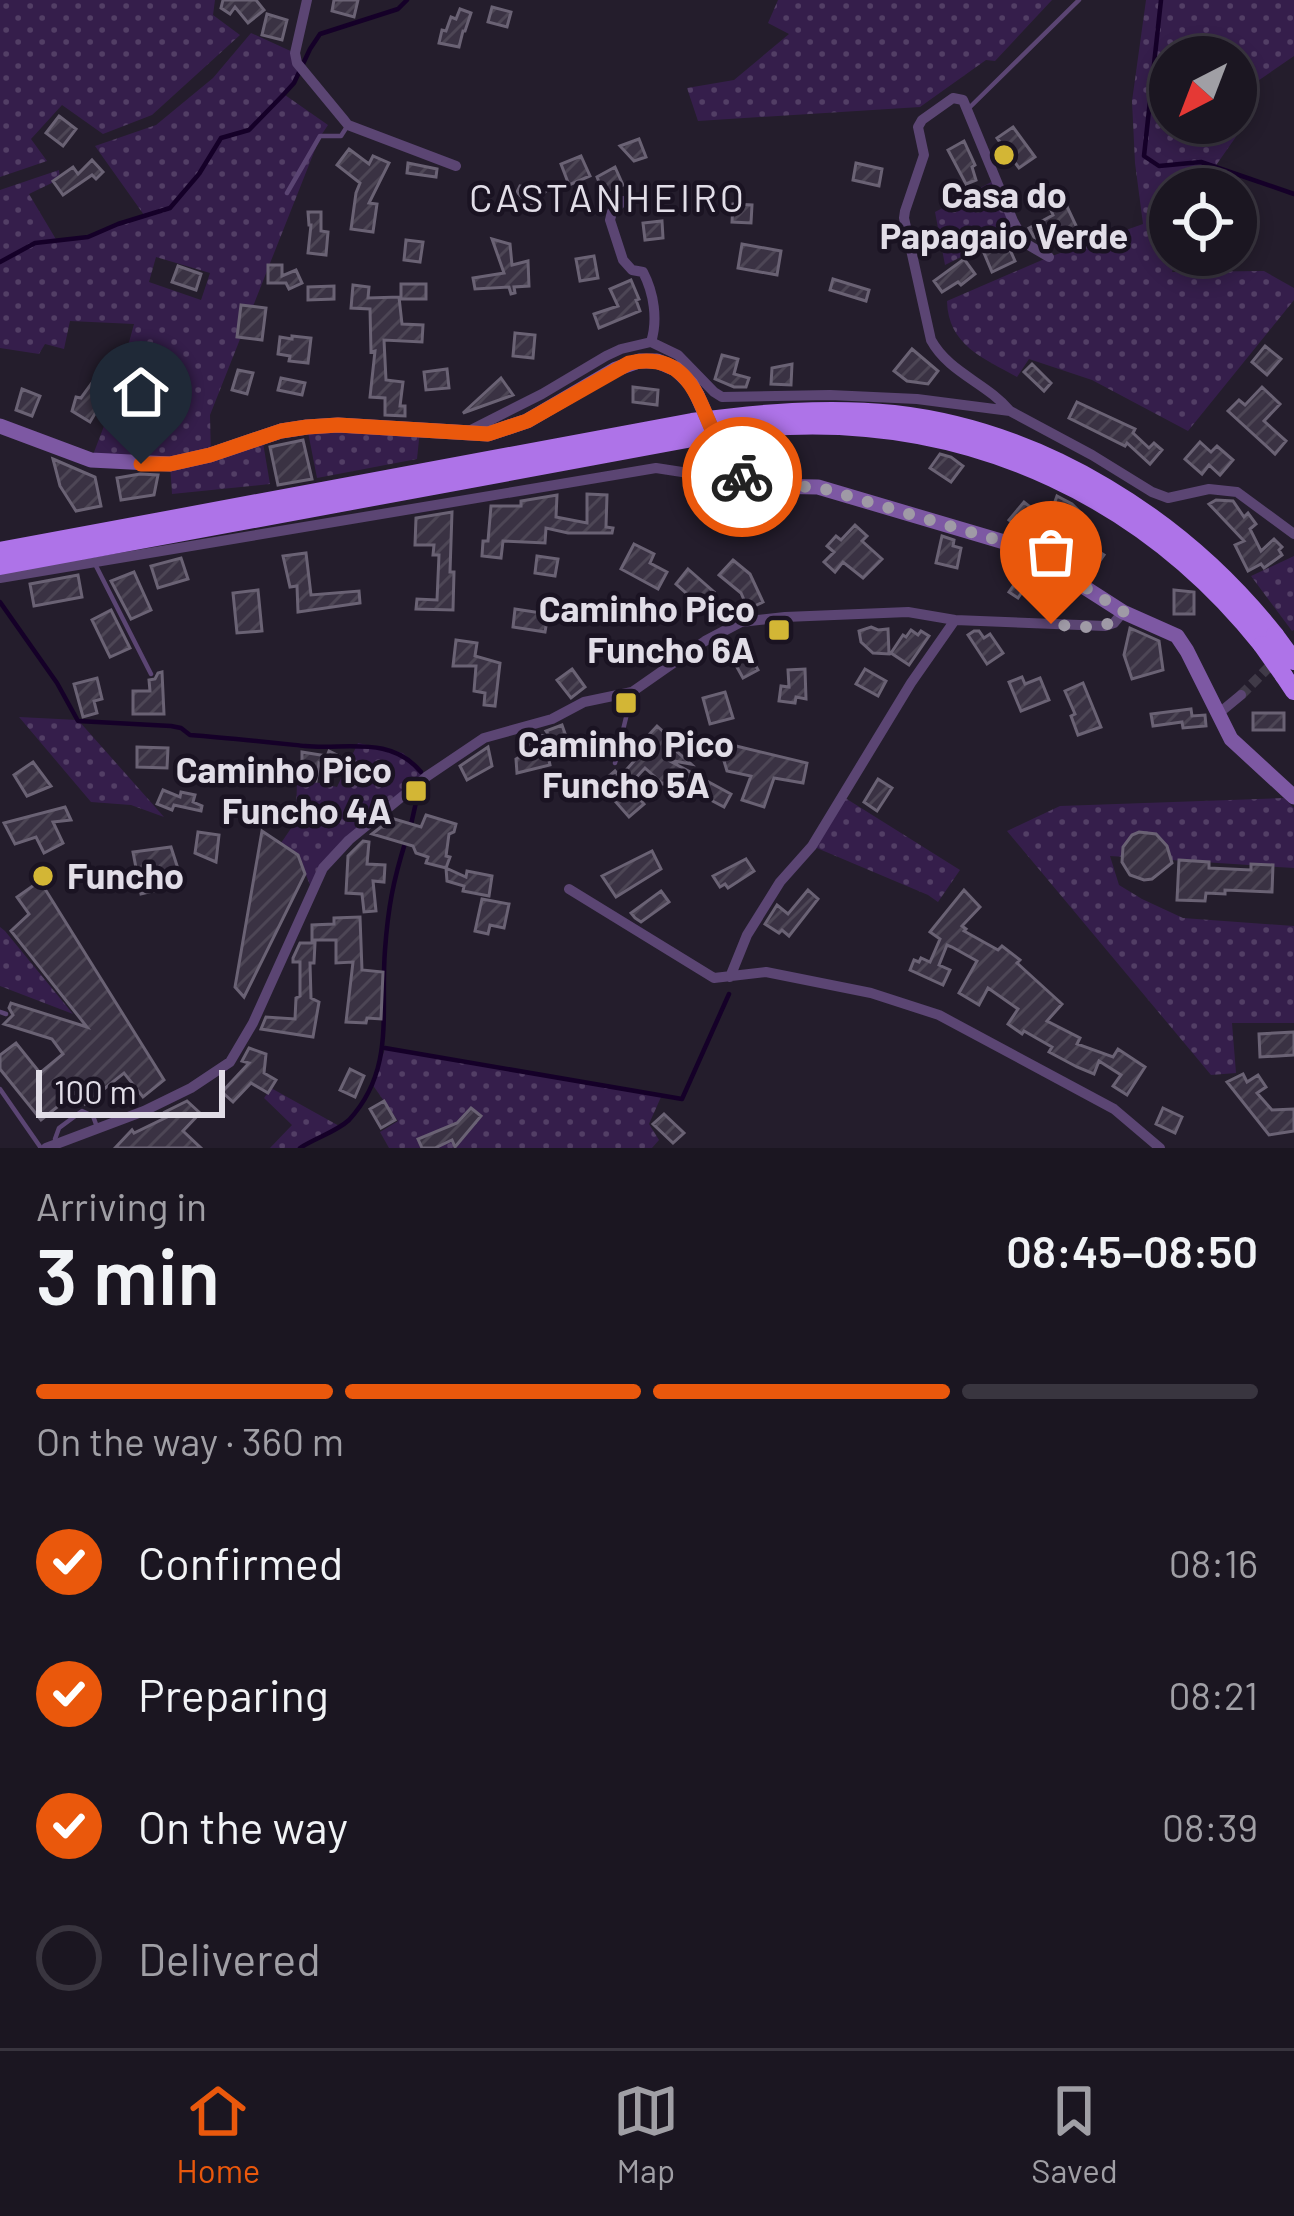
<!DOCTYPE html>
<meta charset="utf-8">
<style>
body{margin:0;font-family:Barlow,sans-serif;background:#241f2a;color:#f1f3f6;height:100vh;display:flex;flex-direction:column;font-size:45px;white-space:nowrap}
*{box-sizing:border-box;margin:0}
p{font-size:39px;color:#a09fa5}
.icon{flex:none;width:66px;height:66px;fill:none;stroke:currentColor;stroke-width:2;stroke-linecap:round;stroke-linejoin:round}
.map{position:relative;height:1148px;overflow:hidden}
.sheet{display:flex;flex-direction:column;background:#1b1621;flex:1}
.sheet>*{flex:none}
.needle{width:78px;rotate:222deg}
.tools{position:absolute;left:1149px;top:36px;display:grid;gap:24px}
.tools a{display:grid;place-items:center;width:108px;height:108px;border-radius:50%;background:#1b1621;box-shadow:0 6px 18px #0003,0 0 0 3px #39353f;font-size:60px}
.scale{position:absolute;left:36px;bottom:30px;width:189px;box-sizing:border-box;padding-left:12px;border:6px solid #e1dde7;border-top:0;font-size:33px;line-height:42px;white-space:nowrap;color:#e1dde7;-webkit-text-stroke:9px #1a1322;paint-order:stroke}
.pin{position:absolute;display:grid;place-items:center;width:102px;height:102px;color:#fff;margin:-123px -51px;border-radius:50% 50% 50% 0;rotate:-45deg;box-shadow:0 0 12px #0007}
.pin .icon{rotate:45deg}
.courier{position:absolute;display:grid;place-items:center;width:120px;height:120px;margin:-60px;border:9px solid #ea580c;border-radius:50%;background:#fff;color:#222;box-shadow:0 3px 15px #0007}
.headline em{font-style:normal;font-weight:600}
.headline div{display:flex;flex-direction:column-reverse}
.headline{display:flex;align-items:center;justify-content:space-between;height:204px;padding:0 36px}
h1{font-size:78px;font-weight:600;line-height:90px}
.bar{display:grid;grid-template-columns:repeat(4,1fr);gap:18px 12px;align-content:center;height:144px;padding:0 36px}
.bar i{height:15px;border-radius:9px;background:#39353f}
.bar .on{background:#ea580c}
.bar p{grid-column:span 4}
ol{padding:0 36px;list-style:none}
li{display:flex;align-items:center;gap:36px;height:132px}
li p{margin-inline-start:auto}
li .icon{padding:12px;border-radius:50%;background:#ea580c;color:#fff;stroke-width:4}
li:last-child{color:#a09fa5}
li i{width:66px;height:66px;border:6px solid #39353f;border-radius:50%}
.menu{display:flex;justify-content:space-around;align-items:center;height:168px;border-top:3px solid #39353f;background:#1b1621;font-size:33px;color:#a09fa5}
.menu a{display:grid;justify-items:center;gap:6px}
.menu .on{color:#ea580c}
.map>svg:first-child{display:block}
.green{fill:url(#green-dots);fill-rule:evenodd}
.lines{fill:none;stroke-linecap:round;stroke-linejoin:round}
.stream{stroke:#150028;stroke-width:4.5}
.building{fill:url(#building-hatch);stroke:#6a6274;stroke-width:3}
.street-tunnel{stroke:#403a48;stroke-width:10;stroke-dasharray:10 5;stroke-linecap:butt}
.lane{stroke:#5b4573;stroke-width:4.5}
.street{stroke:#5b4573;stroke-width:10}
.secondary{stroke:#7d58a3;stroke-width:15}
.highway{stroke:#ae73e8;stroke-width:18}
.secondary-bridge{stroke:#7d58a3;stroke-width:15}
.highway-bridge{stroke:#ae73e8;stroke-width:18}
.done{stroke:#9f9aa6;stroke-width:12;stroke-dasharray:0 21.6}
.route{stroke:#ea580c;stroke-width:15}
.poi-dot{fill:#d3b635;stroke:#1a1322;stroke-width:4.5}
.labels{text-anchor:middle;stroke-width:9;stroke-linejoin:round;paint-order:stroke}
.poi-label{font-size:36px;font-weight:bold;fill:#e1dde7;stroke:#1a1322}
.neighbourhood-label{font-size:39px;letter-spacing:3px;fill:#e1dde7;stroke:#1a1322}
</style>
<div class="map">
<svg width="1294" height="1148" viewBox="0 0 1294 1148">
<defs>
<pattern id="green-dots" width="8" height="8" patternUnits="userSpaceOnUse" patternTransform="scale(3)"><rect width="8" height="8" fill="#351e4b"/><path d="M2 2h.1M6 6h.1" fill="none" stroke="#523e65" stroke-width="1.8" stroke-linecap="round"/></pattern>
<pattern id="building-hatch" width="6" height="6" patternUnits="userSpaceOnUse" patternTransform="scale(3)"><rect width="6" height="6" fill="#3a3243"/><path d="M-1 1l2-2M0 6l6-6M5 7l2-2" fill="none" stroke="#4d4655"/></pattern>
</defs>
<rect width="100%" height="100%" fill="#241d2c"/>
<path class="green" d="M0 0H215L213 15 240 35 152 115 103 134 62 105 31 139 47 161 0 177Z
M778 0H1052L995 61 986 60 920 107 698 121 687 88 734 80 789 34 768 23Z
M1146 0H1294V56L1236 96V57H1170V123H1232L1240 131 1212 171 1205 189H1170V255H1178L1172 272 1264 271 1294 288V300L1188 431 1092 380 1029 359 1017 377C983 358 948 345 947 301L1049 257 1143 224 1135 163 1132 101Z
M251 33 295 53 303 63 294 83 285 95 328 125 320 137 210 415 211 455 262 437 270 484 172 494 170 464 91 460 112 405 134 324 70 321 64 349 45 344 39 354 0 348V190L59 170 60 179 29 194 57 241 88 237 144 215 95 146 156 125 213 78ZM156 257 210 273 201 300 149 282Z
M995 180 1017 229 945 265 935 212Z
M307 427 420 430 417 459 317 478Z
M1294 556V630L1292 631 1251 576Z
M19 717 78 720 164 817 131 805 91 802Z
M358 743 403 753 426 777 349 840 312 890 298 855 281 843 296 821 297 778 337 787Z
M842 796 960 870 938 902 928 895 812 846Z
M1284 798 1294 808V868L1110 856 1119 885 1142 899 1183 918 1294 926V1023H1232L1236 1073 1211 1075 1007 831 1060 806Z
M0 927 5 931 73 1014 0 986Z
M385 1049 661 1097 649 1124 659 1140 652 1148H389L380 1132 398 1121 372 1084Z
M271 1088 341 1127 302 1148H270L292 1125 264 1098Z"/>
<g class="lines">
<path class="stream" d="M1161 0 1144 156 1159 166 1201 162 1294 194
M0 262 35 243 88 237 118 224 170 208 199 174 221 138 249 130 284 94 294 83 310 49 320 34 398 9 407 0
M0 602 57 683 78 721 171 726 181 728 190 735C228 738 266 742 305 746 346 750 390 735 421 772
M410 829 419 789
M385 1048 682 1099 729 994
M300 1148C315 1138 336 1132 349 1120 396 1069 380 1011 385 950 388 908 393 881 406 840"/>
</g>
<path class="building" d="M223 0H256L264 10 248 23 235 7 230 14 221 8Z
M334 0H358L354 17 332 11Z
M492 7 511 12 507 27 488 22Z
M460 9 471 13 465 31H463L459 47 439 43 442 30 446 31 451 17 456 19Z
M267 14 287 20 282 40 262 35Z
M59 116 76 129 63 146 46 133Z
M1013 127 1035 157 1019 168 997 138Z
M639 139 646 157 634 161 620 146Z
M964 141 975 165 972 167 976 180 966 184 948 150Z
M349 149 369 164 373 156 389 163 369 203 377 204 373 232 351 229 356 193 360 183 337 165Z
M581 156 590 176 569 185 561 164Z
M92 160 103 172 96 179 92 175 63 195 53 181 73 167 78 174Z
M408 163 437 169 436 177 407 173Z
M856 163 882 169 879 186 853 180Z
M615 167 623 185 604 195 597 177Z
M520 186 547 190 530 206 517 192Z
M1062 196 1080 234 1066 241 1060 229 1040 240 1034 237 1029 228 1053 215 1048 203Z
M733 204 752 205 751 223 732 222Z
M308 212H321V231L328 232 326 255 308 253 311 225H309Z
M662 221 663 238 645 240 643 223Z
M492 239 510 244 512 265 528 261 529 286 514 287 515 293 511 294 509 287 475 289 473 278 504 273Z
M406 240 423 242 420 262 404 260Z
M1007 243 1015 261 992 272 984 253Z
M742 244 781 251 777 275 738 268Z
M594 256 598 278 580 281 576 259Z
M964 259 975 274 961 285 958 282 942 292 934 281Z
M268 265H282V276L296 270 302 283 289 289 286 283H268Z
M178 266 201 274 196 290 172 282Z
M833 279 869 290 866 301 830 290Z
M631 280 639 299 636 300 640 311 599 328 594 314 618 306 610 289Z
M401 284H426V299H401Z
M353 285 369 287 368 298 399 297 402 324 423 325 422 342 384 340 386 380 403 382 400 406H405V416L385 415V398L370 397 375 351 371 352 370 309 351 308Z
M334 286V299L308 300V287Z
M241 305 266 308 262 340 237 337Z
M515 333 535 335 533 358 513 356Z
M292 336 311 338 308 363 289 361 290 356 278 354 280 337 292 339Z
M1265 346 1281 359 1267 375 1252 362Z
M912 349 938 371 928 384 907 381 894 371Z
M118 355H134V374H118Z
M722 355 738 359 734 374 749 378 746 387H734L715 379Z
M792 364 791 385 771 384 772 368Z
M1032 364 1051 383 1044 391 1024 372Z
M447 369 449 388 426 390 424 372Z
M238 370 253 373 247 394 232 390Z
M281 378 305 383 302 395 278 390Z
M501 378 513 395 463 413Z
M94 380 107 389 97 404 100 405 90 422 72 411 76 397 81 398Z
M633 387 658 390 657 405 633 402Z
M1262 387 1280 404 1264 421 1286 441 1275 454 1228 411 1239 400 1245 405Z
M22 389 40 396 32 416 16 410Z
M1077 402 1135 429 1133 433 1149 448 1154 443 1162 450 1150 464 1127 443 1125 446 1069 418Z
M303 440 312 479 278 485 270 447Z
M1200 442 1211 452 1217 446 1233 460 1220 475 1209 465 1202 474 1185 459Z
M940 454 951 457 963 466 951 482 930 468Z
M53 459 95 477 101 506 76 511 60 486Z
M140 474 158 475 154 495 121 500 117 478Z
M587 494 607 495 606 527 613 528 612 533H568L546 528 545 543 503 541 501 558 482 556 483 541H488L491 506H521V501L557 495 556 517 587 523Z
M1057 496 1072 504 1085 517 1062 539 1077 550 1068 562 1050 551 1052 548 1031 528 1027 534 1009 520 1024 502 1048 521Z
M1216 500 1233 501 1244 517 1248 513 1256 524 1250 529 1261 551 1274 539 1282 547 1279 550 1282 555 1264 568 1261 564 1248 571 1235 545 1244 541 1209 504Z
M760 503 781 513 775 525 754 515Z
M452 512 450 572H454L453 610 416 609 417 599 437 600 439 555H433L434 545H415L416 518Z
M855 525 867 536 862 541 882 559 863 578 843 562 835 572 824 562 834 552 827 546 836 536 841 540Z
M942 536 954 540 953 546 961 548 957 568 936 563Z
M1085 543 1104 555 1097 565 1078 553Z
M634 544 654 554 650 563 667 572 658 589 621 569Z
M306 553 311 595 359 591 360 603 298 612 297 586 290 587 283 556Z
M537 556 558 559 555 576 535 573Z
M181 558 188 579 158 588 151 566Z
M733 560 750 574 763 602 748 609 741 593 719 575Z
M1028 565 1057 586 1043 606 1022 592 1018 598 1009 592Z
M688 569 714 592 702 607 676 584Z
M134 572 151 610 131 619 111 581Z
M78 575 82 597 34 606 30 584Z
M258 590 262 631 237 633 233 593Z
M1174 590 1194 592V614H1174Z
M515 609 548 614 545 632 513 627Z
M111 610 130 648 110 657 92 620Z
M871 627 878 630 888 629 889 654 873 653 861 642 859 631Z
M1130 628 1159 641 1163 670 1132 679 1124 655Z
M911 630 918 635 921 631 929 636 909 665 891 653 903 635 906 637Z
M974 631H979L984 638 990 634 1003 653 987 664 968 635Z
M456 640 477 643 475 656 500 663 495 706 484 705 485 693 474 691 476 666H453Z
M747 650 758 670 743 678 732 658Z
M572 669 585 687 571 698 557 680Z
M805 669 806 699 796 697 795 703 779 701 781 686 789 687 788 670Z
M865 669 886 681 878 696 856 684Z
M162 672 164 714H133V691H150L149 680 155 679 158 673Z
M1022 677 1025 684 1040 678 1049 700 1021 711 1009 682Z
M97 678 102 699 94 701 97 713 83 717 74 684Z
M1083 683 1101 727 1078 735 1071 716 1075 714 1065 691Z
M725 692 733 718 710 724 703 698Z
M1191 709 1192 716 1205 715 1206 726 1183 728 1182 722 1153 726 1151 714Z
M1253 713H1284V730H1253Z
M562 725 570 748 548 756 550 765 517 773 516 759 523 755 522 741 548 734 546 731Z
M657 726 679 746 675 750 691 764 668 760 731 794 724 807 669 778 663 784 645 768 628 786 644 804 629 817 600 784 615 771 620 777 635 760 632 753Z
M736 746 807 763 803 783 774 778 764 807 742 800 751 776 727 771 721 751Z
M137 747 168 748 167 768 137 767Z
M488 747 492 766 467 780 460 766Z
M329 751 341 757 335 771 319 763 316 781 297 779 298 768H302V752L327 756Z
M33 762 51 786 27 796 14 775Z
M878 779 892 788 877 811 864 802Z
M163 790 180 797 181 792 195 795 193 802 202 806 201 811 174 805 172 810 157 804Z
M65 807 71 820 53 822 63 843 44 853 36 837 15 844 4 823Z
M426 815 456 824 454 832 449 834 446 856 450 857 446 868 426 863 428 857 416 853 413 846 372 834 381 827H385L391 818 421 827Z
M262 831 298 855 305 874 244 997 235 987Z
M198 832 219 835 216 862 195 853Z
M1139 832 1156 834 1167 846 1172 863 1152 879 1144 880 1130 875 1122 862 1123 847 1132 835Z
M363 841 369 842 367 864 385 865 384 882 373 881 376 911 364 912 362 894 346 893 348 856Z
M171 847 179 872 151 875 153 891 141 894 133 852Z
M652 851 661 869 616 897 602 876Z
M746 859 754 871 728 888 725 884 720 887 713 876Z
M1179 860 1209 862V868L1251 870V864L1273 865 1272 892 1225 890V894L1206 893 1205 901 1177 900Z
M446 868 466 877 467 871 492 876 489 896 463 891 464 886 447 881Z
M40 881 164 1080 143 1097 124 1073 85 1104 76 1092 41 1120 0 1069V1055L16 1043 40 1073 63 1054 52 1039 4 1024 13 1015 9 1008 11 1003 87 1027 11 931 29 914 17 897Z
M808 890 818 899 789 936 782 930 779 933 765 924 777 905 788 914Z
M964 890 980 907 962 926 966 929 964 931 998 950 1002 946 1020 960 1017 963 1062 1004 1047 1021 1080 1038 1077 1044 1113 1057 1118 1049 1145 1067 1127 1095 1113 1086 1121 1075 1099 1061 1094 1074 1077 1067 1049 1052 1052 1047 1024 1031 1022 1034 1008 1024 1018 1009 988 988 979 1005 959 993 977 961 952 947 947 945 939 965 950 970 943 985 910 970 914 960 919 962 921 958 930 962 940 939 930 932Z
M661 891 669 902 641 922 635 918 631 913Z
M482 899 509 904 504 928 490 925 488 934 475 931Z
M360 917 362 970 383 972 381 1019 367 1018 366 1023 346 1022 353 962 336 963V940H312V925L334 924V918Z
M300 943H315L314 963H310L311 998 319 1002 313 1037 261 1029 266 1017 295 1019 296 998 300 996V962H293V958Z
M1294 1032V1055L1260 1057 1259 1034Z
M249 1048 266 1054 264 1073 276 1080 268 1093 251 1083 233 1102 222 1092 249 1063 242 1061Z
M350 1069 364 1076 355 1097 340 1090Z
M1243 1074 1247 1082 1258 1075 1266 1087 1257 1093 1272 1110 1294 1109V1131L1269 1135 1227 1082Z
M187 1101 200 1113 183 1131 201 1148H115L132 1130 134 1133 169 1116 165 1112Z
M384 1101 395 1120 381 1128 370 1109Z
M471 1108 481 1116 455 1147 452 1140 435 1148H422L418 1139 457 1123Z
M1163 1108 1182 1117 1175 1133 1156 1124Z
M664 1114 684 1133 673 1143 653 1124Z"/>
<g class="lines">
<path class="street-tunnel" d="M1241 695 1294 642"/>
<path class="lane" d="M967 110 1079 0
M287 193 320 136H341L348 125
M95 564 151 674
M615 763 631 697
M0 1012 6 1014
M0 1089 41 1148
M55 1139 59 1128 82 1111 93 1116 97 1127"/>
<path class="street" d="M307 0 295 53 297 63 344 120 348 125 456 166
M623 201 612 212 610 220 623 260 632 270 643 272C654 293 658 320 651 342
M1010 411C987 383 949 373 931 340L904 218 905 211 924 155 918 127 922 120 953 98 963 100 1013 221 1025 243 1049 257
M467 432 542 394 606 356 621 349 651 342 678 355 714 392 722 397 830 395 917 399 1010 411 1092 455 1152 492 1168 498 1209 489 1237 492 1294 534
M0 578 656 468 708 476 734 470
M1218 714 1241 695
M569 889 714 978 766 972 871 993 939 1015 1114 1109 1160 1148
M730 977 747 935 780 882 812 846 911 683 955 620
M46 1148 144 1111 191 1088 230 1062 253 1023 323 868 349 840 426 777 484 738 552 719 584 702 632 692 705 641 741 622 785 617 908 612 955 620 1105 626 1114 623 1123 612"/>
<path class="secondary" d="M0 426 91 460 170 464 210 455 281 431 307 427 338 425 488 434 527 421 616 369 639 361H657L676 369 691 384 697 395
M723 454 734 470 743 478 763 486 818 487 1011 544 1031 553 1123 612 1177 636 1187 651 1231 739 1294 797"/>
<path class="highway" d="M0 551 692 422C759 413 826 407 894 414 1044 431 1183 519 1275 635
M0 566 698 437C728 432 758 427 789 426 977 419 1146 499 1262 645
M1284 676 1294 691"/>
<path class="secondary-bridge" d="M697 395 723 454"/>
<path class="highway-bridge" d="M1275 635 1294 661
M1262 645 1284 676"/>
</g>
<g class="lines">
<path class="done" d="M742 477 763 486 818 487 1011 544 1031 553 1124 612C1107 634 1076 626 1051 624"/>
<path class="route" d="M141 464H170L210 455 281 431 307 427 338 425 488 434 527 421 629 363C710 346 698 441 742 477"/>
</g>
<g class="poi-dot">
<circle cx="1004" cy="155" r="12"/>
<rect x="767" y="618" width="24" height="24" rx="6"/>
<rect x="614" y="691" width="24" height="24" rx="6"/>
<rect x="404" y="779" width="24" height="24" rx="6"/>
<circle cx="43" cy="876" r="12"/>
</g>
<g class="labels">
<g class="poi-label">
<text x="1004" y="208">Casa do<tspan x="1004" dy="41">Papagaio Verde</tspan></text>
<text x="755" y="622" text-anchor="end">Caminho Pico<tspan x="755" dy="41">Funcho 6A</tspan></text>
<text x="626" y="757">Caminho Pico<tspan x="626" dy="41">Funcho 5A</tspan></text>
<text x="392" y="783" text-anchor="end">Caminho Pico<tspan x="392" dy="41">Funcho 4A</tspan></text>
<text x="67" y="889" text-anchor="start">Funcho</text>
</g>
<g class="neighbourhood-label">
<text x="608" y="212">CASTANHEIRO</text>
</g>
</g>
</svg>
<div class="tools">
<a><svg class="needle" viewBox="-14 -14 28 28"><path d="M0-13l5 13h-10z" fill="#e53935"/><path d="M0 13l5-13h-10z" fill="#a09fa5"/></svg></a>
<a><svg class="icon" aria-label="locate" viewBox="0 0 24 24"><circle cx="12" cy="12" r="6"/><path d="M12 2v4M12 18v4M2 12h4M18 12h4"/></svg></a>
</div>
<div class="scale">100 m</div>
<div class="pin" style="left:1051px;top:624px;background:#ea580c"><svg class="icon" aria-label="bag" viewBox="0 0 24 24"><path d="M5 8h14l-1 12H6zM9 8a3 3 0 0 1 6 0"/></svg></div>
<div class="pin" style="left:141px;top:464px;background:#1f2937"><svg class="icon" aria-label="home" viewBox="0 0 24 24"><path d="M3 11l9-7 9 7M6 9v11h12V9"/></svg></div>
<div class="courier" style="left:742px;top:477px"><svg class="icon" aria-label="bike" viewBox="0 0 24 24"><circle cx="6" cy="16" r="4"/><circle cx="18" cy="16" r="4"/><path d="M6 16l4-8h5l3 8M10 8l3 8H6M13 5h3"/></svg></div>
</div>
<section class="sheet">
<div class="headline"><div><h1>3 min</h1><p>Arriving in</p></div><em>08:45–08:50</em></div>
<div class="bar"><i class="on"></i><i class="on"></i><i class="on"></i><i></i><p>On the way · 360 m</p></div>
<ol>
<li><svg class="icon" aria-label="check" viewBox="0 0 24 24"><path d="M5 12l5 5 9-10"/></svg>Confirmed<p>08:16</p></li>
<li><svg class="icon" aria-label="check" viewBox="0 0 24 24"><path d="M5 12l5 5 9-10"/></svg>Preparing<p>08:21</p></li>
<li><svg class="icon" aria-label="check" viewBox="0 0 24 24"><path d="M5 12l5 5 9-10"/></svg>On the way<p>08:39</p></li>
<li><i></i>Delivered</li>
</ol>
</section>
<nav class="menu">
<a class="on"><svg class="icon" aria-label="home" viewBox="0 0 24 24"><path d="M3 11l9-7 9 7M6 9v11h12V9"/></svg>Home</a>
<a><svg class="icon" aria-label="map" viewBox="0 0 24 24"><path d="M3 6l6-2 6 2 6-2v14l-6 2-6-2-6 2zM9 4v14M15 6v14"/></svg>Map</a>
<a><svg class="icon" aria-label="saved" viewBox="0 0 24 24"><path d="M7 4h10v16l-5-4-5 4z"/></svg>Saved</a>
</nav>
